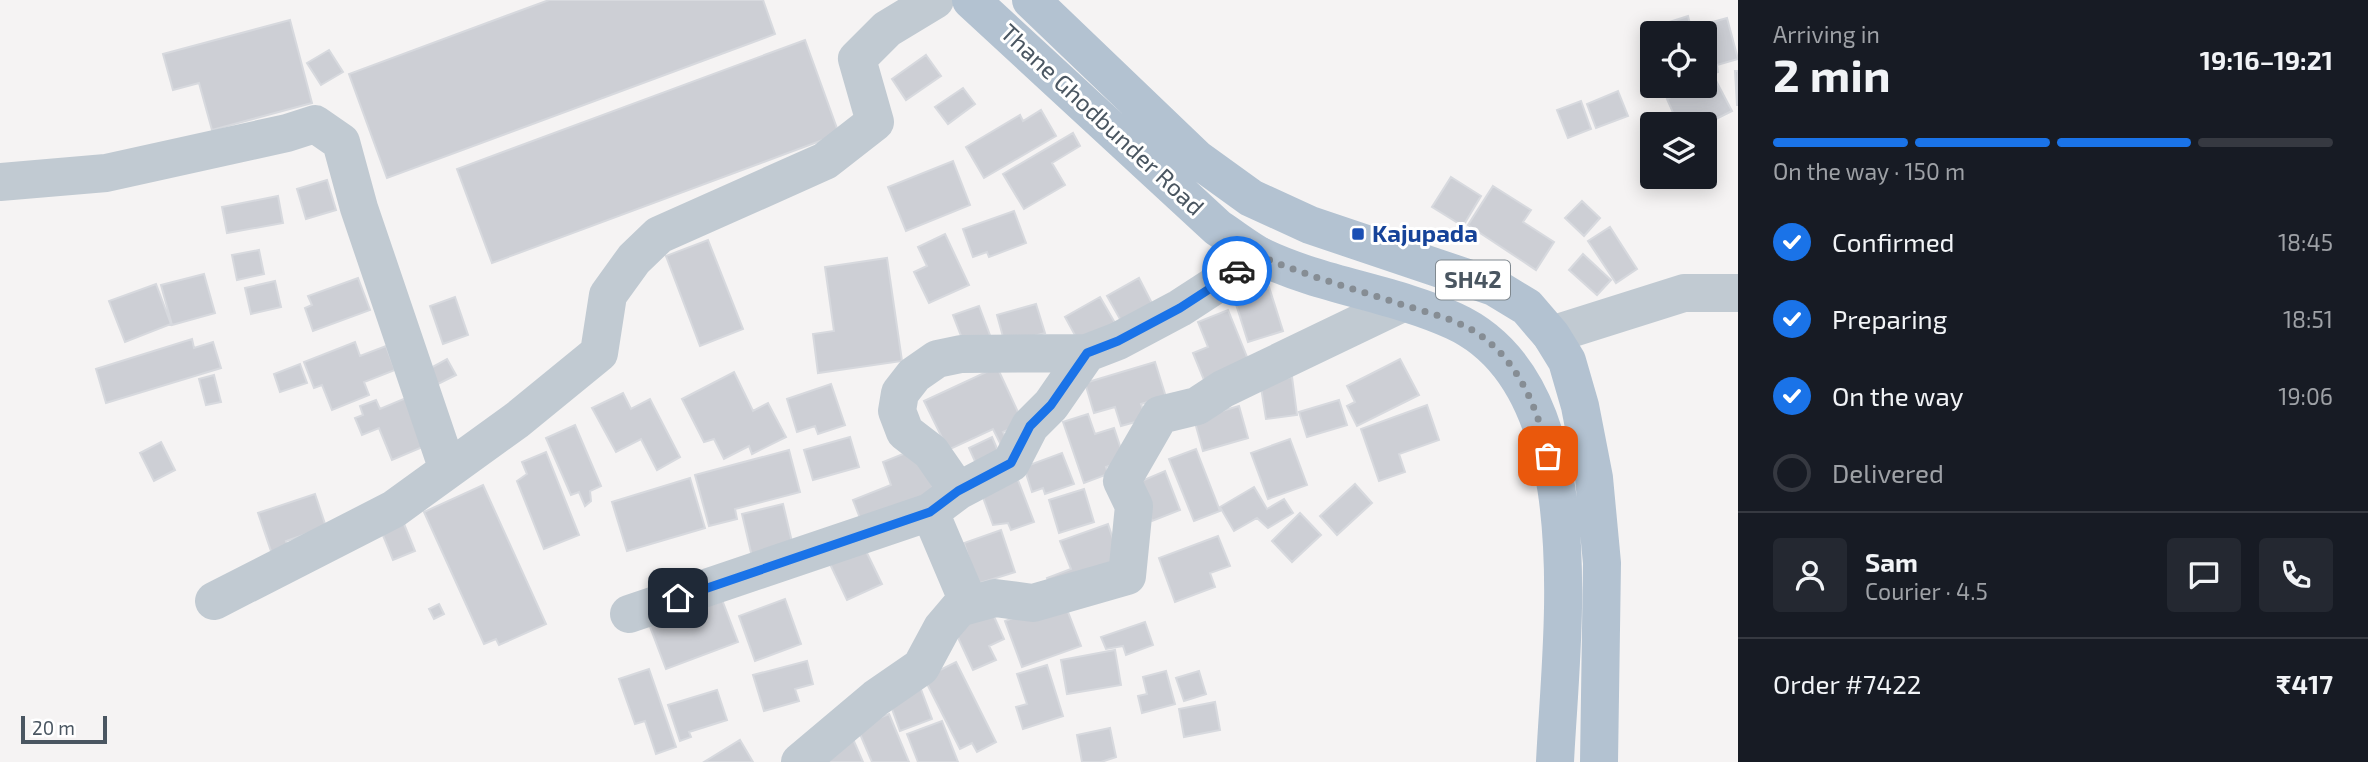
<!DOCTYPE html>
<meta charset="utf-8">
<style>
body{margin:0;font-family:"Exo 2",sans-serif;background:#242831;color:#f1f3f6;height:100vh;display:flex;flex-direction:column;font-size:26px;white-space:nowrap}
*{box-sizing:border-box;margin:0}
p{font-size:23px;color:#9ea1a6}
.icon{flex:none;width:38px;height:38px;fill:none;stroke:currentColor;stroke-width:2;stroke-linecap:round;stroke-linejoin:round}
.map{position:relative;flex:1;overflow:hidden}
.sheet{display:flex;flex-direction:column;background:#171b24;width:630px}
.sheet>*{flex:none}
.controls{position:absolute;left:1640px;top:21px;display:grid;gap:14px}
.controls a{display:grid;place-items:center;width:77px;height:77px;border-radius:7px;background:#171b24;box-shadow:0 4px 18px #0003;font-size:35px}
.scale{position:absolute;left:21px;bottom:18px;width:86px;box-sizing:border-box;padding-left:7px;border:4px solid #4a5661;border-top:0;font-size:19px;line-height:24px;white-space:nowrap;color:#4a5661;-webkit-text-stroke:5px #fff;paint-order:stroke}
.pin{position:absolute;display:grid;place-items:center;width:60px;height:60px;color:#fff;margin:-30px;border-radius:14px;box-shadow:0 4px 10px #0006}
.courier{position:absolute;display:grid;place-items:center;width:70px;height:70px;margin:-35px;border:5px solid #1a73e8;border-radius:50%;background:#fff;color:#222;box-shadow:0 2px 9px #0007}
.summary em{font-style:normal;font-weight:700}
.summary div{display:flex;flex-direction:column-reverse}
.summary{display:flex;align-items:center;justify-content:space-between;height:119px;padding:0 35px}
h1{font-size:46px;font-weight:700;line-height:52px}
.bar{display:grid;grid-template-columns:repeat(4,1fr);gap:10px 7px;align-content:center;height:84px;padding:0 35px}
.bar i{height:9px;border-radius:5px;background:#363941}
.bar .on{background:#1a73e8}
.bar p{grid-column:span 4}
.line{display:flex;align-items:center;gap:18px;padding:0 35px;border-top:2px solid #363941}
.line div{flex:1}
.round{display:grid;place-items:center;flex:none;width:74px;height:74px;border-radius:7px;background:#242831}
ol{padding:0 35px;list-style:none}
li{display:flex;align-items:center;gap:21px;height:77px}
li p{margin-inline-start:auto}
li .icon{padding:7px;border-radius:50%;background:#1a73e8;color:#fff;stroke-width:4}
li:last-child{color:#9ea1a6}
li i{width:38px;height:38px;border:4px solid #363941;border-radius:50%}
main{display:flex;flex:1;min-height:0}
.map>svg:first-child{display:block}
.building{fill:#cdcfd5;stroke:#d7d9de;stroke-width:2}
.lines{fill:none;stroke-linecap:round;stroke-linejoin:round}
.minor{stroke:#c1cad2;stroke-width:38}
.major{stroke:#b3c2d1;stroke-width:38}
.done{stroke:#868d94;stroke-width:7;stroke-dasharray:0 12.6}
.route{stroke:#1a73e8;stroke-width:9}
.transit-dot{fill:#1a4fb4;stroke:#fff;stroke-width:2.5}
.labels{text-anchor:middle;stroke-width:6;stroke-linejoin:round;paint-order:stroke}
.shield{fill:#fff;stroke:#808990;stroke-width:2}
.shield-label{font-size:23px;font-weight:bold;fill:#4a5661}
.street-label{font-size:24px;fill:#4a5661;stroke:#fff}
.transit-label{font-size:24px;font-weight:bold;fill:#164399;stroke:#fff;text-anchor:start}
</style>
<main>
<div class="map">
<svg width="1738" height="762" viewBox="0 0 1738 762">
<rect width="100%" height="100%" fill="#f5f3f3"/>
<path class="building" d="M549 0H763L775 34 387 178 349 74Z
M1688 16 1691 28 1727 18 1738 59 1717 65 1718 72 1704 76V33H1659L1657 26Z
M290 20 312 103 212 130 199 83 173 90 163 54Z
M805 40 839 134 492 263 457 169Z
M329 50 343 72 321 85 307 63Z
M926 55 941 76 906 100 892 79Z
M1735 71H1738V105H1737Z
M1713 75 1732 111 1704 125 1678 124 1667 99 1692 86H1704V79Z
M963 88 975 104 948 124 935 107Z
M1618 91 1628 116 1596 128 1587 104Z
M1581 101 1591 129 1568 138 1557 110Z
M1041 110 1056 136 984 178 966 147 1020 115 1023 121Z
M1073 133 1080 146 1052 163 1065 185 1024 209 1003 174Z
M953 161 970 205 906 231 888 187Z
M1451 177 1481 196 1463 226 1432 207Z
M327 180 336 210 306 219 297 189Z
M1493 186 1531 210 1523 222 1554 242 1536 270 1468 225Z
M278 196 283 223 227 233 222 207Z
M1582 201 1600 218 1584 236 1565 218Z
M1014 211 1026 243 989 257 987 252 973 257 963 229Z
M1610 227 1637 269 1616 283 1588 241Z
M945 234 969 285 929 303 914 272 927 266 918 247Z
M708 240 743 329 700 346 666 256Z
M259 250 264 274 237 280 232 255Z
M1583 254 1611 280 1597 295 1569 270Z
M887 258 902 361 818 373 813 334 834 331 825 267Z
M204 274 215 313 172 325 161 285Z
M358 278 370 310 313 331 305 308 312 305 308 296Z
M1139 278 1156 311 1125 328 1107 296Z
M275 281 281 307 251 314 245 288Z
M156 284 171 324 125 342 109 301Z
M1269 287 1283 331 1248 342 1234 298Z
M455 297 468 335 443 344 430 306Z
M1100 297 1118 328 1082 348 1065 317Z
M1036 304 1045 333 1005 344 997 315Z
M979 306 991 338 963 341 953 315Z
M1228 310 1249 362 1204 380 1193 353 1208 347 1198 322Z
M192 339 194 348 213 342 221 368 106 403 96 369Z
M355 342 360 356 386 346 395 370 364 382 369 395 332 410 322 385 314 388 304 362Z
M447 359 456 375 426 390 418 375Z
M1400 359 1419 395 1357 426 1347 406 1355 402 1347 386Z
M1155 362 1166 397 1141 404 1146 419 1121 426 1115 407 1094 413 1085 383Z
M300 364 307 383 280 392 274 374Z
M997 367 1023 423 1003 432 1010 446 1003 449 993 429 948 450 924 401Z
M734 372 753 411 768 403 786 437 752 454 749 446 724 459 714 439 704 442 682 399Z
M214 375 221 402 206 405 199 379Z
M1292 377 1297 415 1266 419 1260 381Z
M831 384 845 425 818 434 815 426 797 432 787 399Z
M623 393 631 409 650 399 680 457 657 470 641 439 616 452 592 408Z
M406 398 425 446 392 460 379 428 362 435 355 418 363 415 360 406 376 400 380 409Z
M1339 400 1347 425 1307 437 1299 412Z
M1427 405 1439 440 1399 454 1405 472 1379 481 1361 429Z
M1239 406 1248 438 1203 451 1194 419Z
M1088 414 1095 434 1114 428 1125 461 1106 467 1108 474 1084 483 1063 422Z
M575 425 601 486 590 491 591 501 585 506 579 492 571 495 546 438Z
M850 437 859 467 813 480 804 450Z
M992 437 1001 458 978 468 969 448Z
M1290 439 1307 485 1268 499 1251 453Z
M161 442 175 470 154 481 140 453Z
M918 448 939 503 865 531 853 500 891 485 883 462Z
M1196 449 1220 511 1194 521 1169 459Z
M789 450 800 492 735 509 737 519 709 526 695 475Z
M546 452 579 535 544 549 517 481 527 474 522 462Z
M1062 453 1074 484 1045 494 1043 488 1032 492 1024 467Z
M1165 471 1180 510 1152 521 1137 483Z
M1016 475 1034 522 1011 530 1008 523 993 525 980 489Z
M690 478 705 528 627 551 612 502Z
M1355 484 1372 503 1337 535 1320 516Z
M483 485 546 624 499 645 496 639 484 644 424 512Z
M1254 487 1267 509 1284 499 1293 513 1268 528 1257 518 1234 531 1220 507Z
M1084 489 1094 522 1059 533 1049 500Z
M315 494 326 527 286 541 291 554 274 560 258 513Z
M783 504 792 542 753 561 742 514Z
M1300 513 1321 535 1292 562 1272 541Z
M402 519 415 551 393 560 380 528Z
M1108 524 1122 566 1052 591 1047 578 1071 569 1060 541Z
M1001 530 1015 572 977 584 964 543Z
M1218 536 1230 566 1210 573 1215 587 1175 602 1159 558Z
M865 549 882 584 847 600 830 564Z
M721 597 738 642 666 669 649 624Z
M785 599 801 644 755 661 739 616Z
M1063 599 1081 646 1022 667 1005 621Z
M439 604 444 614 434 619 429 609Z
M992 612 1004 639 989 646 996 660 973 670 954 629Z
M1145 622 1153 645 1126 655 1123 646 1106 649 1101 637Z
M1115 650 1121 685 1067 694 1061 660Z
M807 661 813 684 795 689 799 701 764 711 753 675Z
M956 662 996 742 977 752 972 743 960 749 924 678Z
M1047 665 1063 716 1023 729 1016 707 1027 704 1017 674Z
M649 669 676 747 656 754 645 721 635 724 619 679Z
M1166 671 1175 704 1142 713 1138 696 1147 694 1143 677Z
M1199 671 1206 694 1184 701 1176 678Z
M919 684 932 719 900 731 887 695Z
M717 690 727 720 689 732 691 737 680 741 668 705Z
M1215 702 1220 730 1184 737 1179 709Z
M889 714 909 762H872L857 727Z
M942 721 958 762H918L907 734Z
M1110 728 1116 757 1101 762H1082L1077 735Z
M853 739 863 762H820Z
M740 740 753 762H704Z"/>
<g class="lines">
<path class="minor" d="M0 182 106 173 287 133 315 124 341 142 359 208 448 470
M1551 335 1684 293H1738
M958 491 931 452 905 432 897 411 900 393 914 375 937 359 961 354 1087 353 1118 341 1180 308 1260 256
M930 512 969 604
M214 601 394 509 517 420 599 353 608 295 634 259 659 235 825 161 875 122 857 59 887 29 935 0
M629 614 930 512 958 491 1011 463 1030 426 1051 405 1087 353
M800 762 876 698 921 667 942 628 959 608 995 598 1033 603 1127 576 1134 506 1122 481 1160 415 1197 406 1223 389 1400 304"/>
<path class="major" d="M971 0 1218 228C1232 237 1247 249 1262 257 1323 286 1393 293 1454 321 1596 386 1561 635 1555 762
M1031 0 1197 159 1251 198 1310 225 1494 287 1527 307 1551 335 1567 361 1580 406 1594 478 1602 563 1599 762"/>
</g>
<g class="lines">
<path class="done" d="M1237 271 1260 256C1304 275 1351 288 1397 303 1428 313 1465 320 1490 343 1522 370 1540 415 1548 456"/>
<path class="route" d="M678 598 930 512 958 491 1011 463 1030 426 1051 405 1087 353 1118 341 1180 308 1237 271"/>
</g>
<rect class="transit-dot" x="1351" y="227" width="14" height="14" rx="3.5"/>
<g class="labels">
<rect class="shield" x="1436" y="260.5" width="74" height="39" rx="5"/>
<g class="shield-label">
<text x="1473" y="288">SH42</text>
</g>
<g class="street-label">
<text transform="translate(1102 120) rotate(43)" y="8">Thane Ghodbunder Road</text>
</g>
<g class="transit-label">
<text x="1372" y="242">Kajupada</text>
</g>
</g>
</svg>
<div class="controls">
<a><svg class="icon" aria-label="locate" viewBox="0 0 24 24"><circle cx="12" cy="12" r="6"/><path d="M12 2v4M12 18v4M2 12h4M18 12h4"/></svg></a>
<a><svg class="icon" aria-label="layers" viewBox="0 0 24 24"><path d="M12 4l9 5-9 5-9-5zM3 14l9 5 9-5"/></svg></a>
</div>
<div class="scale">20 m</div>
<div class="pin" style="left:1548px;top:456px;background:#ea580c"><svg class="icon" aria-label="bag" viewBox="0 0 24 24"><path d="M5 8h14l-1 12H6zM9 8a3 3 0 0 1 6 0"/></svg></div>
<div class="pin" style="left:678px;top:598px;background:#1f2937"><svg class="icon" aria-label="home" viewBox="0 0 24 24"><path d="M3 11l9-7 9 7M6 9v11h12V9"/></svg></div>
<div class="courier" style="left:1237px;top:271px"><svg class="icon" aria-label="car" viewBox="0 0 24 24"><path d="M5 17H2v-5l4-1 3-4h7l3 4 3 1v5h-3M9 17h6M6 11h13"/><circle cx="7" cy="17" r="2"/><circle cx="17" cy="17" r="2"/></svg></div>
</div>
<section class="sheet">
<div class="summary"><div><h1>2 min</h1><p>Arriving in</p></div><em>19:16–19:21</em></div>
<div class="bar"><i class="on"></i><i class="on"></i><i class="on"></i><i></i><p>On the way · 150 m</p></div>
<ol>
<li><svg class="icon" aria-label="check" viewBox="0 0 24 24"><path d="M5 12l5 5 9-10"/></svg>Confirmed<p>18:45</p></li>
<li><svg class="icon" aria-label="check" viewBox="0 0 24 24"><path d="M5 12l5 5 9-10"/></svg>Preparing<p>18:51</p></li>
<li><svg class="icon" aria-label="check" viewBox="0 0 24 24"><path d="M5 12l5 5 9-10"/></svg>On the way<p>19:06</p></li>
<li><i></i>Delivered</li>
</ol>
<div class="line" style="height:126px"><a class="round"><svg class="icon" aria-label="person" viewBox="0 0 24 24"><circle cx="12" cy="8" r="4"/><path d="M4 21q1-7 8-7t8 7"/></svg></a><div><b>Sam</b><p>Courier · 4.5</p></div><a class="round"><svg class="icon" aria-label="chat" viewBox="0 0 24 24"><path d="M4 5h16v11H9l-5 4z"/></svg></a><a class="round"><svg class="icon" aria-label="phone" viewBox="0 0 24 24"><path d="M5 4h4l2 5-3 2q2 4 5 5l2-3 5 2v4C11 20 4 13 5 4z"/></svg></a></div>
<div class="line" style="height:91px"><div>Order #7422</div><b>₹417</b></div>
</section>
</main>
